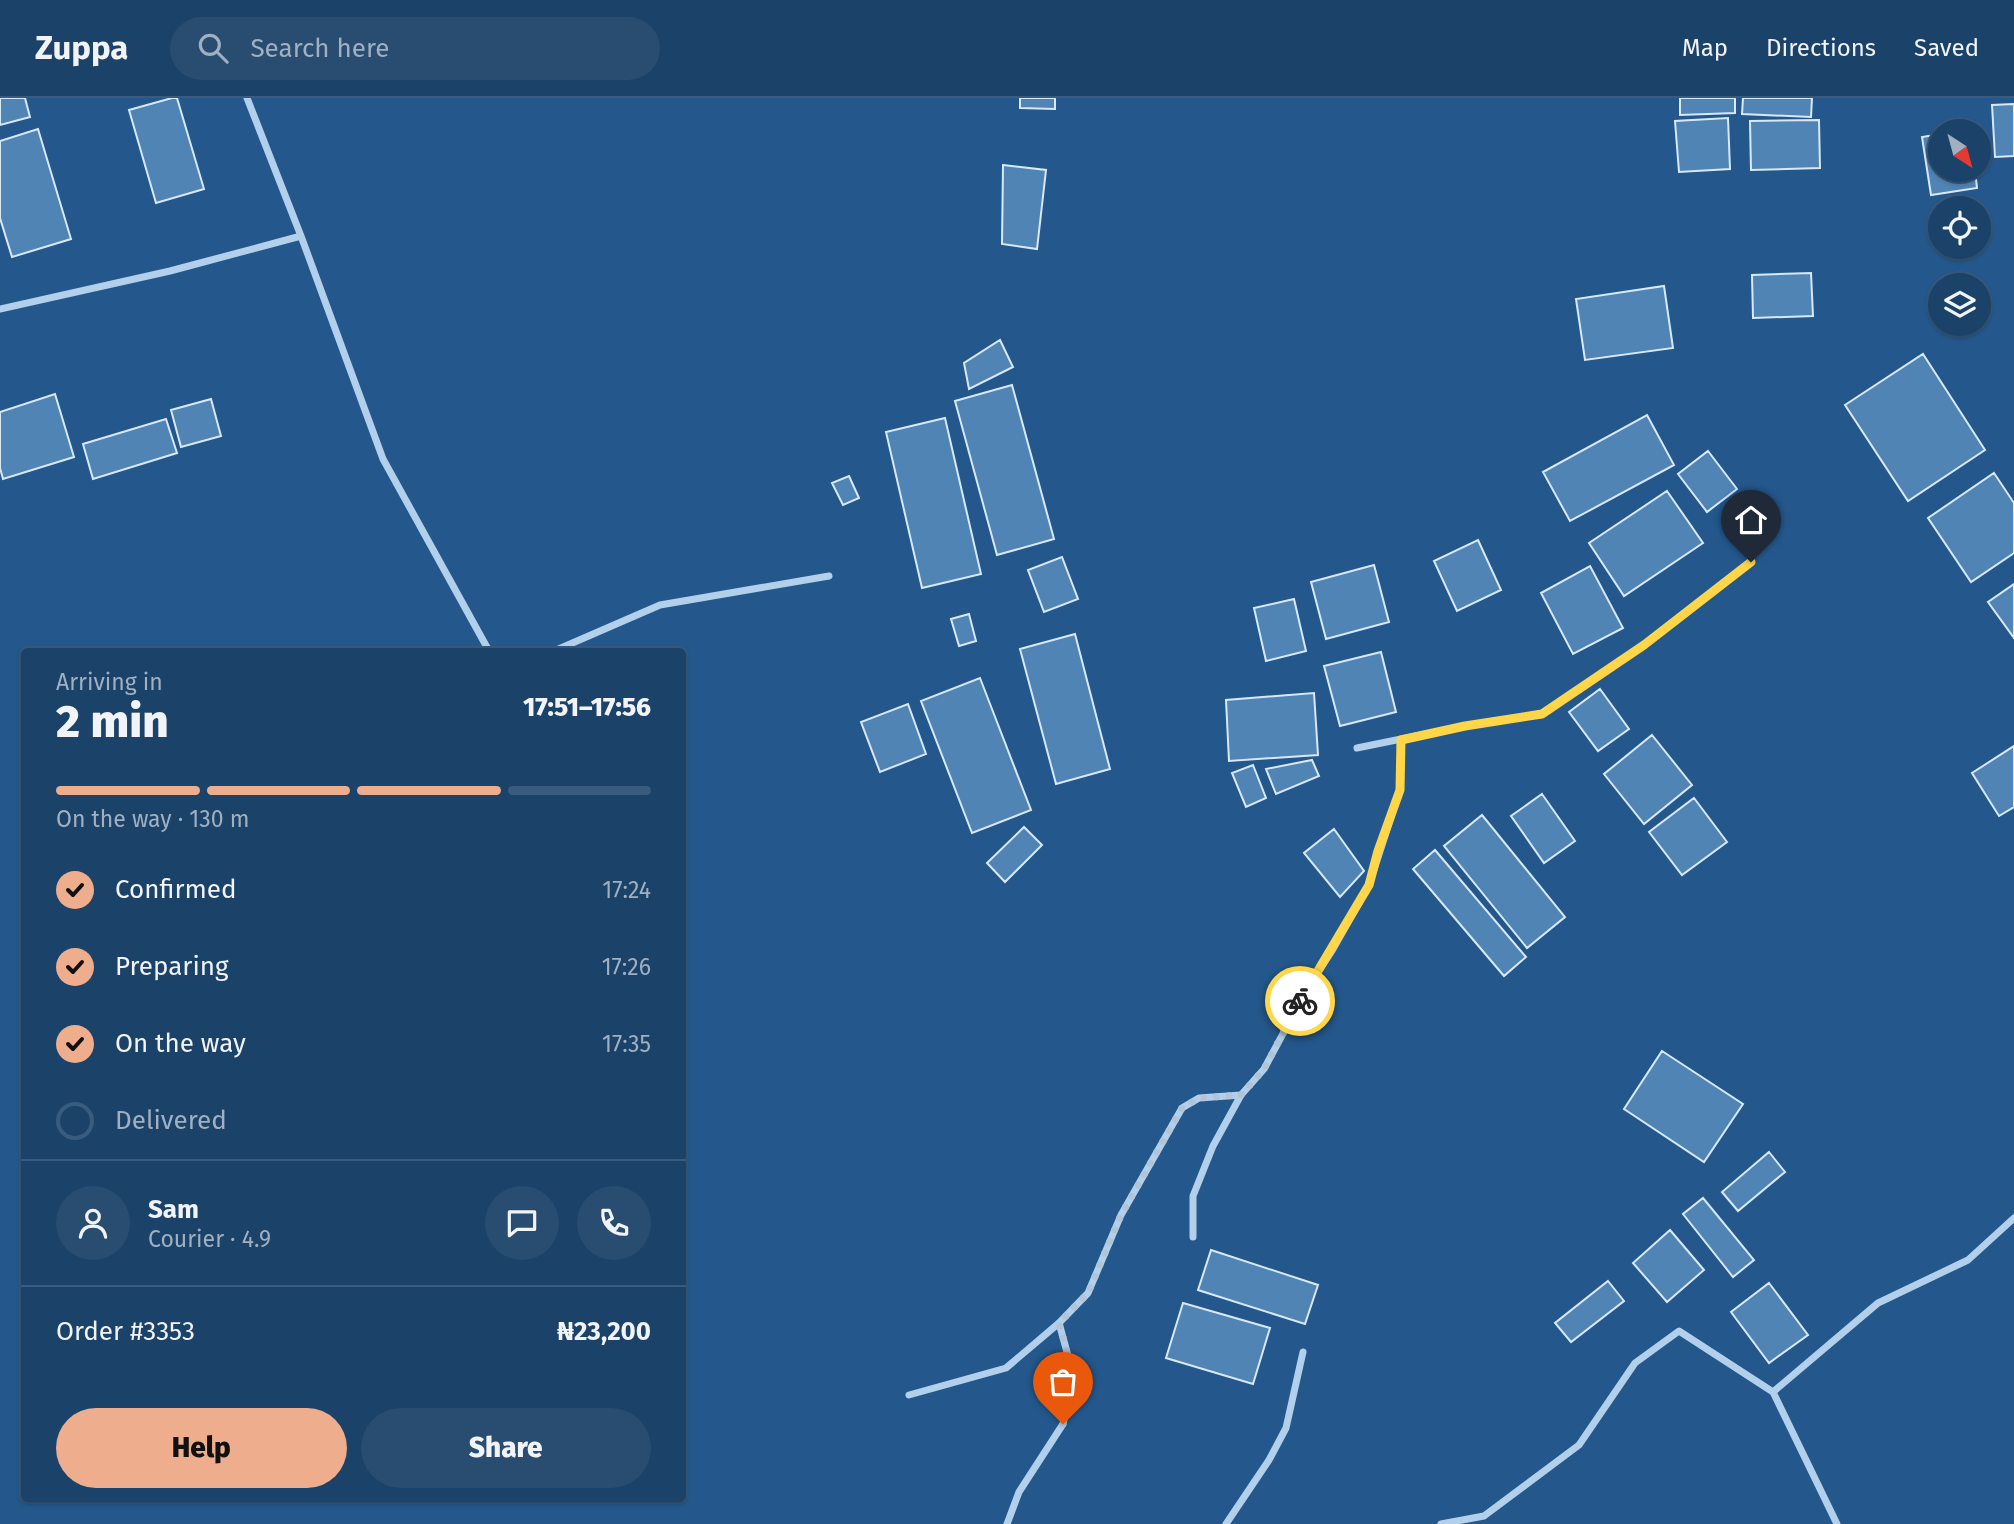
<!DOCTYPE html>
<meta charset="utf-8">
<style>
body{margin:0;font-family:"Fira Sans",sans-serif;background:#284d71;color:#f1f3f6;height:100vh;display:flex;flex-direction:column;font-size:26px;white-space:nowrap}
*{box-sizing:border-box;margin:0}
p{font-size:23px;color:#a0b0c0}
.icon{flex:none;width:38px;height:38px;fill:none;stroke:currentColor;stroke-width:2;stroke-linecap:round;stroke-linejoin:round}
.map{position:relative;flex:1;overflow:hidden}
.panel{position:absolute;left:21px;top:550px;width:665px;height:854px;display:flex;flex-direction:column;background:#1b4269;border-radius:7px;box-shadow:0 2px 5px #0004,0 0 0 2px #395b7d}
.panel>*{flex:none}
.needle{width:46px;rotate:144deg}
.fabs{position:absolute;left:1928px;top:21px;display:grid;gap:14px}
.fabs a{display:grid;place-items:center;width:63px;height:63px;border-radius:50%;background:#1b4269;box-shadow:0 2px 5px #0004,0 0 0 2px #395b7d;font-size:35px}
.pin{position:absolute;display:grid;place-items:center;width:60px;height:60px;color:#fff;margin:-72px -30px;border-radius:50% 50% 50% 0;rotate:-45deg;box-shadow:0 0 7px #0007}
.pin .icon{rotate:45deg}
.courier{position:absolute;display:grid;place-items:center;width:70px;height:70px;margin:-35px;border:5px solid #ffd54a;border-radius:50%;background:#fff;color:#222;box-shadow:0 2px 9px #0007}
.summary em{font-style:normal;font-weight:800}
.summary div{display:flex;flex-direction:column-reverse}
.summary{display:flex;align-items:center;justify-content:space-between;height:119px;padding:0 35px}
h1{font-size:46px;font-weight:800;line-height:52px}
.bar{display:grid;grid-template-columns:repeat(4,1fr);gap:10px 7px;align-content:center;height:84px;padding:0 35px}
.bar i{height:9px;border-radius:5px;background:#395b7d}
.bar .selected{background:#eead8d}
.bar p{grid-column:span 4}
.line{display:flex;align-items:center;gap:18px;padding:0 35px;border-top:2px solid #395b7d}
.line div{flex:1}
.round{display:grid;place-items:center;flex:none;width:74px;height:74px;border-radius:37px;background:#284d71}
ol{padding:0 35px;list-style:none}
li{display:flex;align-items:center;gap:21px;height:77px}
li p{margin-inline-start:auto}
li .icon{padding:7px;border-radius:50%;background:#eead8d;color:#111;stroke-width:4}
li:last-child{color:#a0b0c0}
li i{width:38px;height:38px;border:4px solid #395b7d;border-radius:50%}
.action{display:flex;gap:14px;margin-top:auto;padding:14px 35px}
.action a{flex:1;height:80px;border-radius:42px;background:#eead8d;color:#111;font-size:28px;font-weight:800;line-height:80px;text-align:center}
.action a+a{background:#284d71;color:#f1f3f6}
header{display:flex;align-items:center;gap:42px;box-sizing:border-box;height:98px;padding:0 35px;background:#1b4269;border-bottom:2px solid #395b7d}
header strong{font-size:33px}
nav{display:flex;gap:38px;margin-inline-start:auto;font-size:24px}
.search{width:490px;height:63px;background:#284d71;display:flex;align-items:center;gap:18px;box-sizing:border-box;padding:0 24px;border-radius:38px;color:#a0b0c0;font-size:26px}
.map>svg:first-child{display:block}
.building{fill:#5084b5;stroke:#d7e8f8;stroke-width:2}
.lines{fill:none;stroke-linecap:round;stroke-linejoin:round}
.minor{stroke:#b2d0eb;stroke-width:7}
.done{stroke:#b2c5d7;stroke-width:7;stroke-dasharray:0 12.6}
.route{stroke:#ffd54a;stroke-width:9}
</style>
<header>
<strong>Zuppa</strong>
<div class="search"><svg class="icon" aria-label="search" viewBox="0 0 24 24"><circle cx="10" cy="10" r="6"/><path d="M15 15l6 6"/></svg>Search here</div>
<nav><a>Map</a><a>Directions</a><a>Saved</a></nav>
</header>
<div class="map">
<svg width="2014" height="1426" viewBox="0 0 2014 1426">
<rect width="100%" height="100%" fill="#24588c"/>
<path class="building" d="M0 0H25L30 19 0 27Z
M172 0H177L204 91 156 105 129 12Z
M1020 0H1055V11L1020 10Z
M1680 0H1735V15L1680 17Z
M1743 0H1812L1811 19 1742 16Z
M2014 6V58L1995 59 1992 7Z
M1728 20 1730 71 1679 74 1675 23Z
M1819 22 1820 70 1751 72 1750 23Z
M38 31 71 141 12 159 0 120V43Z
M1941 36V72H1975L1977 90 1931 97 1922 39Z
M1003 67 1046 72 1037 151 1002 146Z
M1811 175 1813 218 1753 220 1752 177Z
M1664 188 1673 250 1585 262 1576 201Z
M1000 242 1013 269 969 291 964 265Z
M1923 256 1985 352 1908 403 1845 307Z
M1012 287 1054 441 997 457 955 303Z
M55 296 74 359 3 381 0 370V314Z
M211 301 221 338 181 349 171 312Z
M1647 317 1674 367 1570 423 1543 374Z
M945 320 981 476 922 490 886 334Z
M166 321 177 355 93 381 83 346Z
M1708 353 1737 391 1707 414 1678 376Z
M1994 375 2014 405V455L1971 484 1928 420Z
M849 378 859 400 843 407 832 385Z
M1667 393 1703 445 1624 498 1589 445Z
M1478 442 1501 492 1457 513 1434 463Z
M1062 459 1078 501 1044 514 1028 472Z
M1374 467 1389 524 1326 541 1311 484Z
M1590 468 1623 530 1573 556 1541 495Z
M2014 486V540L1988 504Z
M1294 501 1306 553 1266 563 1254 510Z
M969 516 976 543 959 548 951 521Z
M1075 536 1110 671 1056 686 1020 551Z
M1381 554 1396 614 1340 628 1324 568Z
M980 580 1031 712 972 735 921 603Z
M1600 591 1629 631 1598 653 1569 614Z
M1314 595 1318 657 1229 663 1226 602Z
M908 606 926 656 880 674 861 624Z
M1652 637 1692 687 1644 726 1604 676Z
M2014 648V709L1999 718 1972 675Z
M1312 662 1319 678 1276 696 1266 671Z
M1253 667 1266 700 1246 709 1232 675Z
M1542 696 1575 743 1544 765 1511 718Z
M1694 700 1727 744 1682 777 1649 734Z
M1482 717 1565 819 1527 850 1444 748Z
M1024 729 1042 747 1005 784 987 765Z
M1334 731 1364 773 1340 799 1304 755Z
M1435 752 1526 859 1504 878 1413 771Z
M1662 953 1743 1006 1704 1064 1624 1011Z
M1769 1054 1785 1074 1738 1113 1722 1094Z
M1703 1100 1754 1162 1733 1179 1683 1116Z
M1670 1132 1704 1172 1667 1204 1633 1165Z
M1211 1152 1318 1187 1305 1226 1198 1192Z
M1608 1183 1624 1203 1571 1244 1555 1225Z
M1769 1185 1808 1237 1769 1265 1731 1214Z
M1183 1205 1270 1230 1253 1286 1166 1260Z"/>
<g class="lines">
<path class="minor" d="M247 0 301 138 383 361 489 553
M0 211 170 173 301 138
M554 553 660 507 829 478
M1357 650 1465 628 1542 616 1644 547 1751 464
M1193 1139V1098L1213 1048 1241 997 1264 971 1307 891 1333 851 1369 787 1400 692 1401 642
M1773 1294 1878 1205 1968 1162 2014 1120
M909 1297 1006 1270 1059 1225 1088 1195 1121 1117 1182 1010 1199 1000 1241 997
M1007 1426 1019 1394 1063 1326 1073 1276 1059 1225
M1226 1426 1269 1362 1286 1330 1303 1254
M1441 1426 1484 1418 1579 1347 1635 1265 1679 1233 1773 1294 1837 1426"/>
</g>
<g class="lines">
<path class="done" d="M1063 1326 1073 1276 1059 1225 1088 1195 1121 1117 1182 1010 1199 1000 1241 997 1264 971 1300 903"/>
<path class="route" d="M1300 903 1369 787 1378 753 1400 692 1401 642 1465 628 1542 616 1644 547 1751 464"/>
</g>
</svg>
<div class="fabs">
<a><svg class="needle" viewBox="-14 -14 28 28"><path d="M0-13l5 13h-10z" fill="#e53935"/><path d="M0 13l5-13h-10z" fill="#a0b0c0"/></svg></a>
<a><svg class="icon" aria-label="locate" viewBox="0 0 24 24"><circle cx="12" cy="12" r="6"/><path d="M12 2v4M12 18v4M2 12h4M18 12h4"/></svg></a>
<a><svg class="icon" aria-label="layers" viewBox="0 0 24 24"><path d="M12 4l9 5-9 5-9-5zM3 14l9 5 9-5"/></svg></a>
</div>
<div class="pin" style="left:1063px;top:1326px;background:#ea580c"><svg class="icon" aria-label="bag" viewBox="0 0 24 24"><path d="M5 8h14l-1 12H6zM9 8a3 3 0 0 1 6 0"/></svg></div>
<div class="pin" style="left:1751px;top:464px;background:#1f2937"><svg class="icon" aria-label="home" viewBox="0 0 24 24"><path d="M3 11l9-7 9 7M6 9v11h12V9"/></svg></div>
<div class="courier" style="left:1300px;top:903px"><svg class="icon" aria-label="bike" viewBox="0 0 24 24"><circle cx="6" cy="16" r="4"/><circle cx="18" cy="16" r="4"/><path d="M6 16l4-8h5l3 8M10 8l3 8H6M13 5h3"/></svg></div>
<section class="panel">
<div class="summary"><div><h1>2 min</h1><p>Arriving in</p></div><em>17:51–17:56</em></div>
<div class="bar"><i class="selected"></i><i class="selected"></i><i class="selected"></i><i></i><p>On the way · 130 m</p></div>
<ol>
<li><svg class="icon" aria-label="check" viewBox="0 0 24 24"><path d="M5 12l5 5 9-10"/></svg>Confirmed<p>17:24</p></li>
<li><svg class="icon" aria-label="check" viewBox="0 0 24 24"><path d="M5 12l5 5 9-10"/></svg>Preparing<p>17:26</p></li>
<li><svg class="icon" aria-label="check" viewBox="0 0 24 24"><path d="M5 12l5 5 9-10"/></svg>On the way<p>17:35</p></li>
<li><i></i>Delivered</li>
</ol>
<div class="line" style="height:126px"><a class="round"><svg class="icon" aria-label="person" viewBox="0 0 24 24"><circle cx="12" cy="8" r="4"/><path d="M4 21q1-7 8-7t8 7"/></svg></a><div><b>Sam</b><p>Courier · 4.9</p></div><a class="round"><svg class="icon" aria-label="chat" viewBox="0 0 24 24"><path d="M4 5h16v11H9l-5 4z"/></svg></a><a class="round"><svg class="icon" aria-label="phone" viewBox="0 0 24 24"><path d="M5 4h4l2 5-3 2q2 4 5 5l2-3 5 2v4C11 20 4 13 5 4z"/></svg></a></div>
<div class="line" style="height:91px"><div>Order #3353</div><b>₦23,200</b></div>
<div class="action"><a>Help</a><a>Share</a></div>
</section>
</div>
